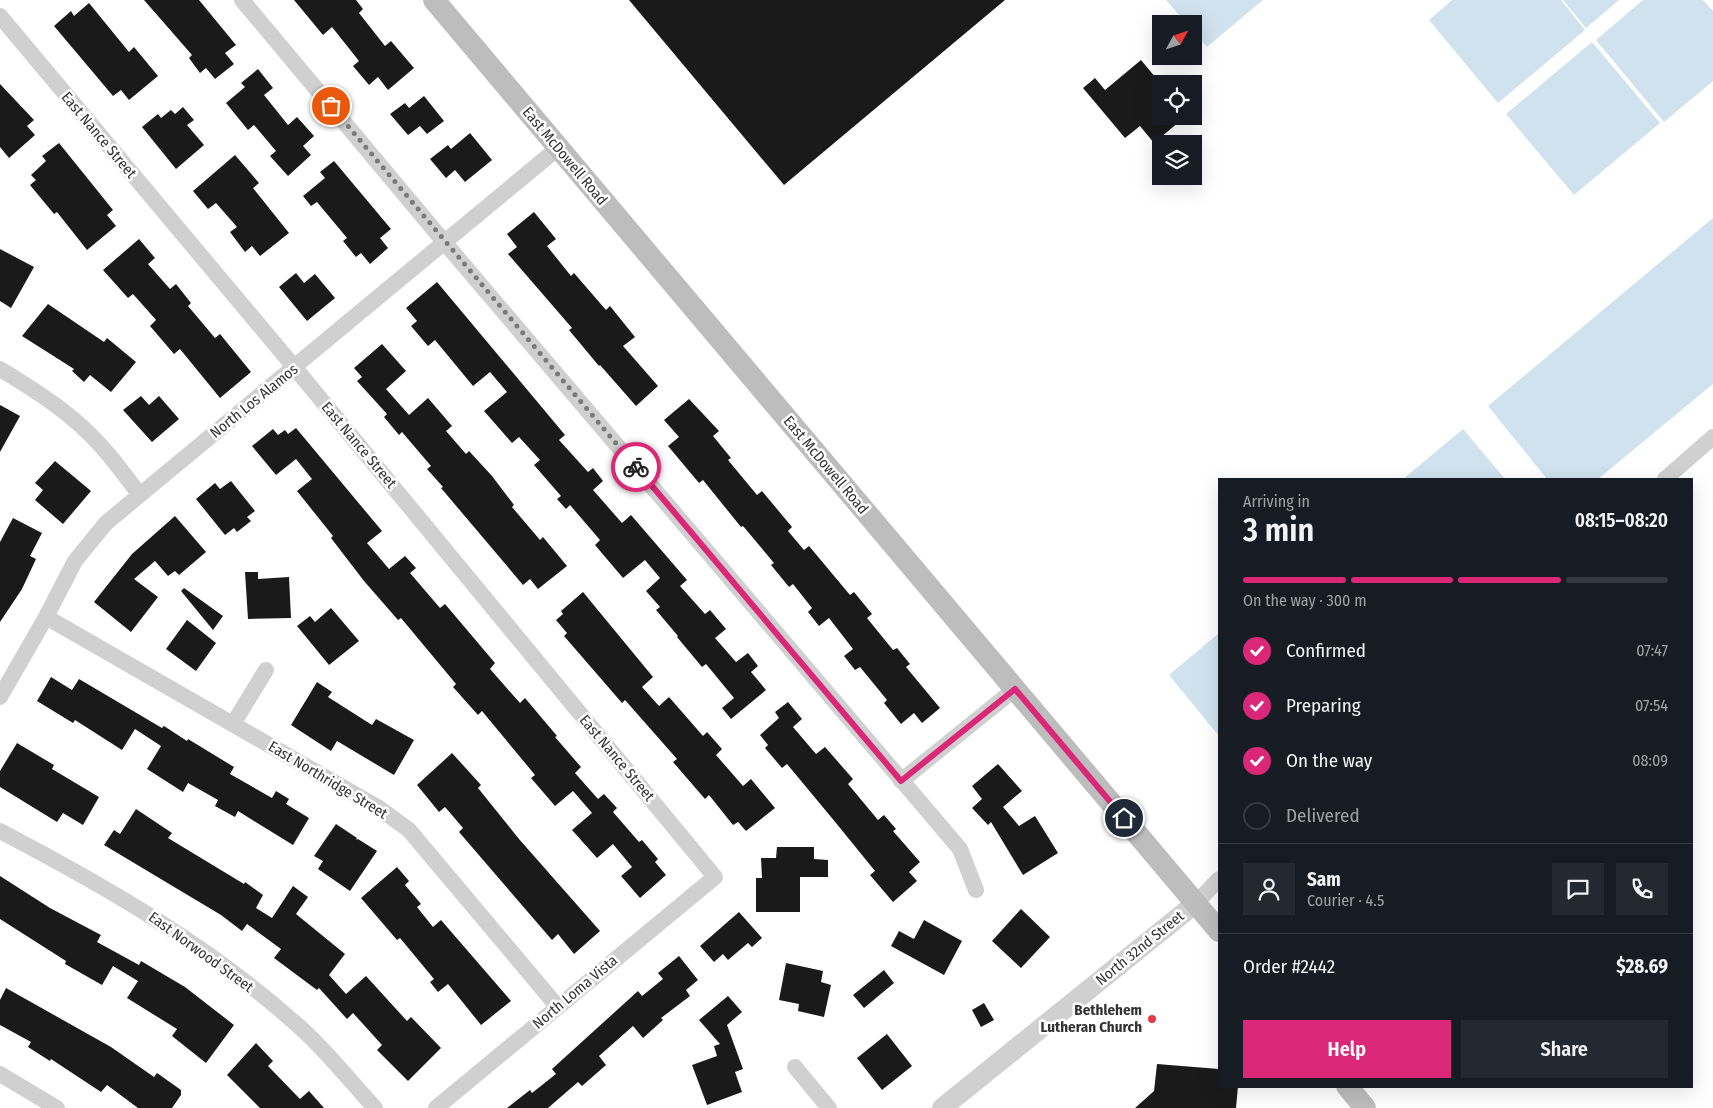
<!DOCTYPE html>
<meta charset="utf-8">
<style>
body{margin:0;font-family:"Fira Sans Condensed",sans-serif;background:#242831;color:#f1f3f6;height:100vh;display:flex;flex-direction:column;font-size:19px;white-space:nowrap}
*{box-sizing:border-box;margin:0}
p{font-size:16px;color:#9ea1a6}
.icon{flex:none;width:28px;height:28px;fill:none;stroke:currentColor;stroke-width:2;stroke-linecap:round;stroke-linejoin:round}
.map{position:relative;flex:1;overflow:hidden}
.sheet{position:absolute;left:1218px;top:478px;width:475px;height:610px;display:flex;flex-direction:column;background:#171b24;border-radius:0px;box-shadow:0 5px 20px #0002}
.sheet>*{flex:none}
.needle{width:32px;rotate:50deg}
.controls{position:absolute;left:1152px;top:15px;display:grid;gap:10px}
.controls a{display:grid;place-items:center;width:50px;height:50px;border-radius:0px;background:#171b24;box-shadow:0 5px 20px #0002;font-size:25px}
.pin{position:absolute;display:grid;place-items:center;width:42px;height:42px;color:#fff;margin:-21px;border:2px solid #fff;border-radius:50%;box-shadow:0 1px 5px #0007}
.courier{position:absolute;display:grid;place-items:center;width:50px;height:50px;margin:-25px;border:4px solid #db2777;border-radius:50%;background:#fff;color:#222;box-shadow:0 1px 6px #0007}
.summary em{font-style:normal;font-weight:600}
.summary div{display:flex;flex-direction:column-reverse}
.summary{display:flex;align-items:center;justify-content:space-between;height:85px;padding:0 25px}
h1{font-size:32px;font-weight:600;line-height:38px}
.bar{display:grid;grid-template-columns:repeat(4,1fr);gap:8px 5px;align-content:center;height:60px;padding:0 25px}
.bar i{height:6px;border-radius:4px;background:#363941}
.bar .current{background:#db2777}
.bar p{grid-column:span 4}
.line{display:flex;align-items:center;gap:12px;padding:0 25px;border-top:1px solid #363941}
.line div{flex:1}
.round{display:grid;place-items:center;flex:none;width:52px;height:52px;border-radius:0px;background:#242831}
ol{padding:0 25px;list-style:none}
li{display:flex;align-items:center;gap:15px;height:55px}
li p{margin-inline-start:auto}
li .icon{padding:5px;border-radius:50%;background:#db2777;color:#fff;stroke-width:4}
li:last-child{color:#9ea1a6}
li i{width:28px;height:28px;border:2px solid #363941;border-radius:50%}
.primary-button{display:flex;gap:10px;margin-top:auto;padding:10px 25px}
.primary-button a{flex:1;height:58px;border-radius:0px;background:#db2777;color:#fff;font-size:20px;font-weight:600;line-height:58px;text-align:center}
.primary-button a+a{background:#242831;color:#f1f3f6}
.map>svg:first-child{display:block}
.water{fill:#cfe2ee}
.building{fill:#1a1a1a}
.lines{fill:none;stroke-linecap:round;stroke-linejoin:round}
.minor{stroke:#d0d0d0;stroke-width:16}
.tertiary{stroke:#d0d0d0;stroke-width:20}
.secondary{stroke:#bdbdbd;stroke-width:22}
.done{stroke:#7a7a7a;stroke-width:5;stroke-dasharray:0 9}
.route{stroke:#db2777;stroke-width:6}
.poi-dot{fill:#e63946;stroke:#fff;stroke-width:2}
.labels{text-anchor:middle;stroke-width:5;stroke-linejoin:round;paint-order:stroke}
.street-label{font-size:15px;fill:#333;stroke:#fff}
.poi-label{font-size:15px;font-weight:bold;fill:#333;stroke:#fff;text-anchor:end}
</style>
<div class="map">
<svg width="1713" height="1108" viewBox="0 0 1713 1108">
<rect width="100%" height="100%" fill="#fff"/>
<path class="water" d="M1166 0H1263L1207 47 1194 31V24H1187Z
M1452 0H1561L1585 30 1498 103 1429 20Z
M1563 0H1619L1586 28Z
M1643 0H1703L1713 11V81L1664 122 1596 40Z
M1592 42 1660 123 1574 195 1506 114Z
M1713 218V384L1598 479H1547L1488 406Z
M1463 429 1505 479H1403Z
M1219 633V736L1169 675Z"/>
<path class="building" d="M144 0H199L236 45 225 53 234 64 215 79 206 68 200 73 189 58 192 55Z
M294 0H356L363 9 359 13 385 46 391 41 414 68 388 90 378 77 369 85 353 66 359 61 332 27 323 35Z
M629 0H1005L784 185Z
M89 3 129 52 134 47 158 76 129 100 121 90 113 96 54 26 71 11 74 16Z
M1141 60 1161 84V116H1186L1154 143 1140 126 1125 138 1083 88 1095 78 1105 90Z
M258 69 273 88 264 95 288 125 297 117 314 136 303 146 311 155 288 176 270 156 276 151 254 125 248 130 226 103 245 87 241 83Z
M0 84 34 120 27 126 35 135 9 158 0 147Z
M424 96 444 121 427 134 420 126 408 135 390 114 405 103 409 108Z
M183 107 194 120 187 125 204 145 176 169 142 127 158 114 161 118 171 110 175 114Z
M470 133 492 160 465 182 455 170 446 178 430 159 448 145 451 149Z
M59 143 113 210 107 215 116 226 87 250 57 212 54 214 30 185 36 180 31 175 46 161 42 156Z
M235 155 259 183 253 188 289 233 260 256 252 246 245 252 230 232 237 227 216 203 208 209 193 191Z
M334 161 391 229 380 238 388 248 370 264 361 253 356 257 343 241 347 238 317 202 311 206 303 196 325 178 320 172Z
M534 212 556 239 547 246 571 276 574 273 606 310 610 306 635 337 623 346 658 386 636 406 600 365 599 366 569 330 572 328 508 254 517 247 507 234Z
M139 239 155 258 148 264 170 289 176 284 191 303 188 306 215 338 220 334 251 372 220 398 180 349 174 354 150 326 156 320 133 294 128 298 103 270Z
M0 249 34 267 11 308 0 301Z
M296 273 304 283 315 274 335 298 307 321 279 287Z
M437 282 565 435 559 440 588 472 593 468 603 481 593 490 622 523 631 515 687 580 680 586 705 614 710 610 726 629 715 638 736 662 748 653 758 666 751 672 766 690 731 719 722 708 734 698 706 664 702 667 677 637 678 636 656 610 660 607 646 591 660 578 645 560 623 578 595 545 600 540 570 505 566 509 557 499 561 496 534 465 540 460 519 437 512 443 484 411 507 392 490 372 473 386 435 340 428 346 411 326 417 321 406 308Z
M48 304 104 342 107 338 136 362 111 392 90 375 84 382 72 371 74 369 22 336Z
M382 344 406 371 386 389 409 415 428 398 452 426 446 431 466 454 469 451 492 476 514 505 512 507 540 540 543 537 567 566 538 589 530 579 523 585 441 488 443 487 427 469 431 466 402 432 399 435 384 417 387 414 357 381 362 377 354 368Z
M141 396 149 405 159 396 179 419 152 442 123 410Z
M689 399 719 431 713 436 731 458 728 460 757 495 762 491 792 527 788 531 804 550 809 546 850 595 854 592 872 614 867 618 893 650 897 648 910 664 906 667 940 708 922 723 914 713 901 724 884 703 887 700 860 667 855 670 844 656 853 649 829 618 819 626 808 612 812 608 793 584 789 587 771 565 774 563 743 526 741 527 703 480 699 483 668 446 679 437 664 420Z
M0 405 20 416 0 452Z
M296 428 382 531 367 543 389 569 405 556 416 568 410 573 440 608 445 604 495 663 490 669 520 703 525 698 557 736 555 737 581 767 575 773 598 799 604 794 617 808 613 812 639 842 642 840 658 859 655 862 666 875 640 898 621 876 632 867 613 844 597 858 572 830 592 813 573 791 555 806 531 778 535 775 482 711 478 715 453 687 456 684 401 618 398 620 364 581 331 538 333 536 297 491 312 479 296 459 276 475 252 446 273 429 278 435 285 430 288 434Z
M55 461 91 491 63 524 35 500 43 490 35 483Z
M231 481 255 511 247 517 251 521 237 532 234 528 225 535 196 499 215 483 220 489Z
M175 516 206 552 179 575 175 571 168 576 155 561 134 579 158 597 131 632 94 602 132 554Z
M13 518 42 533 30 556 36 559 22 589 0 622V542Z
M245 572H258V579L289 577 291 618 248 619Z
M184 588 223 616 213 630 181 591Z
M583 592 653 677 642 687 659 706 669 697 703 736 707 732 722 749 716 755 743 786 751 779 775 808 746 831 738 822 733 825 709 795 705 799 673 762 677 759 625 700 622 703 564 636 567 633 556 620 563 614 561 611Z
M331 608 359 641 329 665 297 626 310 616 315 622Z
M187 620 216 643 196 671 166 649Z
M51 677 72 690 79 679 162 728 164 726 187 741 188 739 234 767 230 774 272 798 276 791 289 799 286 804 309 818 293 845 238 811 235 817 215 806 218 800 188 783 183 792 147 769 161 746 135 729 122 750 75 720 73 723 37 701Z
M317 682 332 692 328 697 372 725 376 719 414 740 394 775 337 741 331 751 291 725Z
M788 702 802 719 793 727 816 754 825 747 853 779 848 784 878 820 884 815 896 829 893 831 920 862 909 872 917 881 893 902 870 875 875 871 836 823 787 764 782 768 765 748 768 745 760 735 779 718 775 712Z
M17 743 54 765 52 769 99 797 83 825 63 813 57 822 0 787V771Z
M452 753 481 785 478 788 519 839 600 931 574 954 558 934 552 940 459 832 463 828 445 807 439 812 417 785Z
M998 764 1022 791 1003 807 1019 826 1035 816 1058 853 1023 875 991 822 988 825 972 808 982 799 972 786Z
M136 809 172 833 168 838 244 884 245 882 263 895 256 908 272 918 293 886 308 897 296 914 345 954 329 975 346 994 366 976 407 1021 411 1017 441 1048 408 1081 377 1050 382 1045 353 1013 347 1019 319 988 317 990 274 958 281 949 247 924 242 931 221 915 104 845 114 830 120 834Z
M336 824 357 838 356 840 358 839 377 851 350 891 318 869 323 861 314 856Z
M777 847H814V859L828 860V877H800V912H756V878H762L761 858H776Z
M397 867 409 881 405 885 421 904 417 907 433 927 441 920 511 1001 481 1025 448 984 438 992 430 982 434 979 400 938 397 940 361 898Z
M0 876 50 908 101 935 97 942 139 965 141 961 185 987 234 1025 206 1063 172 1036 177 1029 127 998 138 981 113 966 102 985 65 964 66 961 0 919Z
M1021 909 1050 937 1021 968 992 941Z
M739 912 762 938 752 947 748 943 728 960 723 954 714 962 700 946Z
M924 920 962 941 944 975 891 946 899 931 914 939Z
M679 956 698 980 686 990 690 996 661 1018 663 1020 643 1038 633 1026 599 1056 606 1065 582 1086 578 1082 548 1108H507L530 1090 532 1093 556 1074 552 1069 638 991 642 996 663 979 658 973Z
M786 963 823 971 821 982 831 985 824 1017 798 1011 799 1004 779 1000Z
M884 970 894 983 864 1008 853 995Z
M6 988 111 1047 154 1077 157 1073 181 1090V1095L172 1108H138L107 1085 101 1092 51 1059 50 1061 28 1047 31 1042 0 1025V1000Z
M728 996 742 1012 727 1025 743 1069 735 1072 742 1092 707 1105 692 1065 717 1056 714 1046 720 1044 699 1020Z
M984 1003 994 1020 981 1027 972 1010Z
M887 1034 912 1066 882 1090 857 1058Z
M256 1043 273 1061 268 1066 300 1099 309 1091 324 1108H260L227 1075Z
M1157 1064 1219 1069V1086H1238L1236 1108H1135L1154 1091Z"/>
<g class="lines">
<path class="minor" d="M242 0 445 243 960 849 976 890
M0 16 295 368 715 877 436 1108
M0 369C25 384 51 400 73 419 99 440 119 467 139 494
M1665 479 1713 437
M46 617 379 808 409 830 557 1006
M0 697 46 617 75 561 106 523 558 148
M233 724 266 670
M901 781 1015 689
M0 831C107 887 213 948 303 1030 329 1054 351 1082 375 1108
M1196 903 1219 879
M795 1067 829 1108
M0 1074 57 1108"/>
<path class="tertiary" d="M942 1108 1196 903"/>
<path class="secondary" d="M434 0 1219 931
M1347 1086 1365 1108"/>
</g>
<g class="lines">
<path class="done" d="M331 106 636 467"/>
<path class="route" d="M636 467 901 781 1015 689 1124 818"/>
</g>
<circle class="poi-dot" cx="1152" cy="1019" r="5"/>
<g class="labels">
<g class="street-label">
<text transform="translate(99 135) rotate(50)" y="5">East Nance Street</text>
<text transform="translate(565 156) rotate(50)" y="5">East McDowell Road</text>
<text transform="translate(254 401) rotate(-39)" y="5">North Los Alamos</text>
<text transform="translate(359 445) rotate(50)" y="5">East Nance Street</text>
<text transform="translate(826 465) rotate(50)" y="5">East McDowell Road</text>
<text transform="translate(617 758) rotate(50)" y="5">East Nance Street</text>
<text transform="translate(328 780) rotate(31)" y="5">East Northridge Street</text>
<text transform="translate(1140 948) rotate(-39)" y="5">North 32nd Street</text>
<text transform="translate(201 952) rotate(36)" y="5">East Norwood Street</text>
<text transform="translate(575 992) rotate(-40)" y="5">North Loma Vista</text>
</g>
<g class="poi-label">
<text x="1142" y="1015">Bethlehem<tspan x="1142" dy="17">Lutheran Church</tspan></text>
</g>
</g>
</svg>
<div class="controls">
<a><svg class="needle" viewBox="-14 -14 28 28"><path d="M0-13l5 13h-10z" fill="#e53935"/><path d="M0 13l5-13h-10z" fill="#9ea1a6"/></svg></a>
<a><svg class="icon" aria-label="locate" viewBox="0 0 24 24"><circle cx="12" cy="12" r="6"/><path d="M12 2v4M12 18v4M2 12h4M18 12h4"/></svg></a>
<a><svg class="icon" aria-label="layers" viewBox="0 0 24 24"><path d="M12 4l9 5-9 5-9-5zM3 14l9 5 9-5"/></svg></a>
</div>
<div class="pin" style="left:331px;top:106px;background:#ea580c"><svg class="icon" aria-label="bag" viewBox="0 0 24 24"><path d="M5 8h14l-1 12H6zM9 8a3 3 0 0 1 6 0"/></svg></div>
<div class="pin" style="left:1124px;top:818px;background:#1f2937"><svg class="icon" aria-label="home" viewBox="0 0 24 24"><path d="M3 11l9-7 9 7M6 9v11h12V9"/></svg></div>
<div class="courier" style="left:636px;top:467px"><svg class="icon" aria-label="bike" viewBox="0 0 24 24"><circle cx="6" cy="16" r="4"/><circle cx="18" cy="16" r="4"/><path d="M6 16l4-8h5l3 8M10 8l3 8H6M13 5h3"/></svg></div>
<section class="sheet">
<div class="summary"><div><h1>3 min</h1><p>Arriving in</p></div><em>08:15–08:20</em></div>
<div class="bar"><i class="current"></i><i class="current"></i><i class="current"></i><i></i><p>On the way · 300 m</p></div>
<ol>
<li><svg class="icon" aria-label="check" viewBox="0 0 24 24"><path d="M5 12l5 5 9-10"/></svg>Confirmed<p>07:47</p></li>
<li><svg class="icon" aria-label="check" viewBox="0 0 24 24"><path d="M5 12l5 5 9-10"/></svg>Preparing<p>07:54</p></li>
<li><svg class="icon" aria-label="check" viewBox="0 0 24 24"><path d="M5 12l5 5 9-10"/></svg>On the way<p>08:09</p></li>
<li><i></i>Delivered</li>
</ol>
<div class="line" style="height:90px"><a class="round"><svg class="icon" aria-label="person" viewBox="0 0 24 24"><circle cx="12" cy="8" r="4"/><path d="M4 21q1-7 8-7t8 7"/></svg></a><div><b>Sam</b><p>Courier · 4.5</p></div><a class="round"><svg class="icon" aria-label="chat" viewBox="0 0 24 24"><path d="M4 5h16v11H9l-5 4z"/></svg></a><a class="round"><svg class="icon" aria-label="phone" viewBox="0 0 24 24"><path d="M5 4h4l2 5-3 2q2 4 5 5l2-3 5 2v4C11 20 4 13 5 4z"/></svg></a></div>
<div class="line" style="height:65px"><div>Order #2442</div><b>$28.69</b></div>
<div class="primary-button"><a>Help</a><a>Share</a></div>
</section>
</div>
